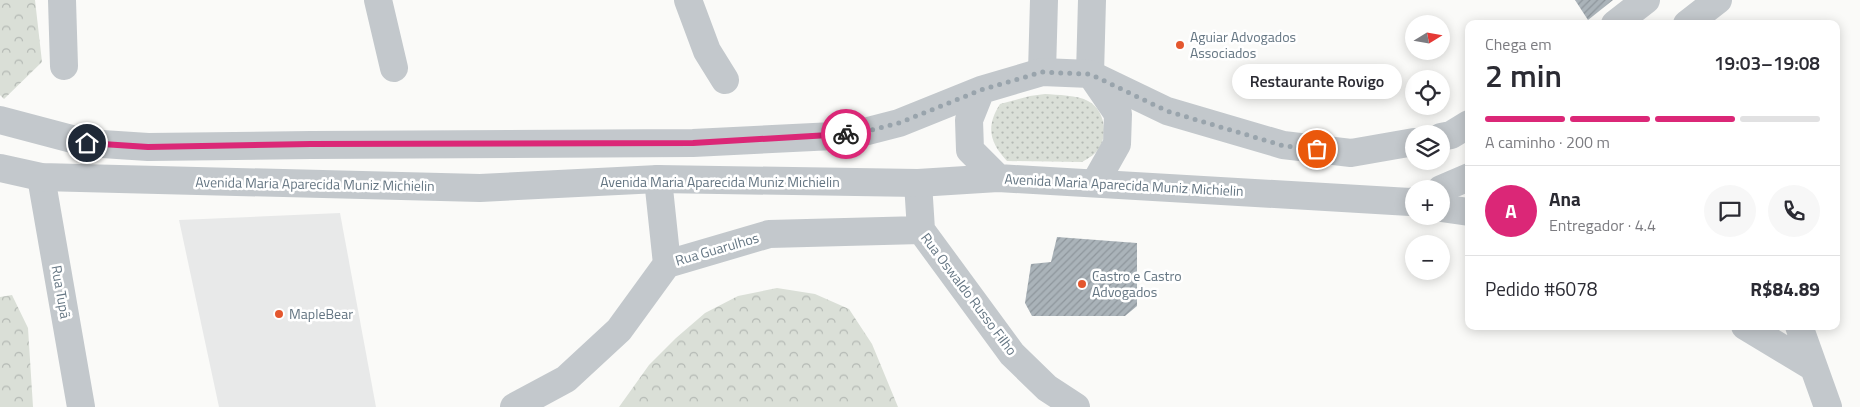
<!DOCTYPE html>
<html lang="pt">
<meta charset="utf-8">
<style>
body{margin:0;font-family:"Titillium Web",sans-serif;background:#f7f7f7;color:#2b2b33;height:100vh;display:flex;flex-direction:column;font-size:19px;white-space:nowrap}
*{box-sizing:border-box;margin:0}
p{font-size:16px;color:#7c7c81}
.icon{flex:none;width:28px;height:28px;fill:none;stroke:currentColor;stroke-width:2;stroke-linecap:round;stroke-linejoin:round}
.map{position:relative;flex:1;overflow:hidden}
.details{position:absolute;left:1465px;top:20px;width:375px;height:310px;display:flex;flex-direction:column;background:#fff;border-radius:10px;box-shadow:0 2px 12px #0003}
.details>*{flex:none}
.needle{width:32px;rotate:79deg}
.buttons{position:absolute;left:1405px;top:15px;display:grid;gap:10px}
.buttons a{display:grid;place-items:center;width:45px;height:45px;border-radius:50%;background:#fff;box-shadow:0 2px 12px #0003;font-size:25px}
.pin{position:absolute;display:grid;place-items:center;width:42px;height:42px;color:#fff;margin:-21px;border:2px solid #fff;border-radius:50%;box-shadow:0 1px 5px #0007}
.courier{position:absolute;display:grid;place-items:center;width:50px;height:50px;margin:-25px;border:4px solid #db2777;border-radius:50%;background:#fff;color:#222;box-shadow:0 1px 6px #0007}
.bubble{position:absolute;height:35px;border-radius:18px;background:#fff;box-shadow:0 2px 12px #0003;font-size:16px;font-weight:600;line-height:35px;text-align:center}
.overview em{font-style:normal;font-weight:600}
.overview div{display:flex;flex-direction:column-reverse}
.overview{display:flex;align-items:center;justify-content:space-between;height:85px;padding:0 20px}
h1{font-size:32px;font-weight:600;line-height:38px}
.bar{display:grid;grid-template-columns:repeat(4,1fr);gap:8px 5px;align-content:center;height:60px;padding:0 20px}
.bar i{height:6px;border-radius:4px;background:#e1e1e2}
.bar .active{background:#db2777}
.bar p{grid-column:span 4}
.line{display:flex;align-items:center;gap:12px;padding:0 20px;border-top:1px solid #e1e1e2}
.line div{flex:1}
.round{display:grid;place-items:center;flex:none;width:52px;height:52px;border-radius:26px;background:#f7f7f7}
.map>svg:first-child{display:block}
.built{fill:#e8e9e9}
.grass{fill:url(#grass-dots)}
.forest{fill:url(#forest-crowns)}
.building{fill:url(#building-hatch)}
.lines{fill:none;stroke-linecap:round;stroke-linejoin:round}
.minor{stroke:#c3c8cc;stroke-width:28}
.tertiary{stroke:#c3c8cc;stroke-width:28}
.done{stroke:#99a4ac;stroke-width:5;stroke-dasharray:0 9}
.route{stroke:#db2777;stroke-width:6}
.poi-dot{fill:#e4572e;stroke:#fff;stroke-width:2}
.labels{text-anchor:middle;stroke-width:5;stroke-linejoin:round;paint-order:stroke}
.poi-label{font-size:14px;fill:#657683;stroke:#fff;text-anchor:start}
.street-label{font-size:14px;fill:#657683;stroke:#fff}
</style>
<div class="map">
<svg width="1860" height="407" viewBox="0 0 1860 407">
<defs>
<pattern id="grass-dots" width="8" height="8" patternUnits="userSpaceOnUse" patternTransform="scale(1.25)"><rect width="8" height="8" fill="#dadfd7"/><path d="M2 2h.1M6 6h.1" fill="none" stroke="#b4b9b4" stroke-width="1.8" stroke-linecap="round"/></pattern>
<pattern id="forest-crowns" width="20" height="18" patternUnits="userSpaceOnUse" patternTransform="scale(1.25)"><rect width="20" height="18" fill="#dadfd7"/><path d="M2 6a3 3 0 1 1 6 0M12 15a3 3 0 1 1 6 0" fill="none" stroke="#b4b9b4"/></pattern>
<pattern id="building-hatch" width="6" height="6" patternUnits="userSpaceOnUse" patternTransform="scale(1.25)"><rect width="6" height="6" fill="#aab3b9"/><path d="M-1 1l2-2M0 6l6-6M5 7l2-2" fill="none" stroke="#8e969c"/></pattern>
</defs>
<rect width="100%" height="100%" fill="#fafaf8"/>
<path class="built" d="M340 213 376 407H219L179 220Z"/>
<path class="grass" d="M1045 94C1057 95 1078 95 1088 101 1104 109 1108 132 1100 147 1096 154 1089 158 1082 162L1007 161C989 142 986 126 1000 104L1030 96Z"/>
<path class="forest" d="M0 0H35L42 62 4 99 0 95Z
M777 288 815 294 849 309 872 344 898 407H619L649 365 676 338 705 313 738 296Z
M12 295 28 328 33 407H0V297Z"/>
<path class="building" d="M1575 0H1613L1588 20Z
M1057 237 1137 243V306L1125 316H1032L1025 303 1031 264 1051 262Z"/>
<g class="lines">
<path class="minor" d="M62 0 64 66
M378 0 394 68
M688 0 707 51 725 80
M1042 72 1044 0
M1090 74 1092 0
M41 177 81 407
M658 179 667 264
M918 183 921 230 1012 354 1047 388 1076 407
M1441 208 1469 212
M1745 326 1813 367
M1799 326 1828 407
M514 407 566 379 619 330 667 264 769 234 921 230"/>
<path class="tertiary" d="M1615 24 1646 0
M1687 24 1718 0
M1092 76 1118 114 1117 144 1095 183
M981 90 969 120 970 150 998 178
M0 120 87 143 148 147 311 145 693 143 834 136 864 132 899 123 981 90 1042 72 1090 74 1167 111 1283 145 1351 153 1414 142
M1441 137 1451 135 1469 124
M0 168 41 177 480 188 658 179 918 183 998 178 1410 202 1414 201
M1441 189 1469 177"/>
</g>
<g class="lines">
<path class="done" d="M846 134 864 132 899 123 981 90 1042 72 1058 73 1090 74 1167 111 1284 146 1317 149"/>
<path class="route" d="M87 143 148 147 311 144 693 143 846 134"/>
</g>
<g class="poi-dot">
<circle cx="1180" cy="45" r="5"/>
<circle cx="1082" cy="284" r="5"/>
<circle cx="279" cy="314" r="5"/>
</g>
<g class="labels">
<g class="poi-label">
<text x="1190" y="42">Aguiar Advogados<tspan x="1190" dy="16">Associados</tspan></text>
<text x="1092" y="281">Castro e Castro<tspan x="1092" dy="16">Advogados</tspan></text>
<text x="289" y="319">MapleBear</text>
</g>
<g class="street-label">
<text x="720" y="187">Avenida Maria Aparecida Muniz Michielin</text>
<text transform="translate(315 184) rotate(1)" y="5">Avenida Maria Aparecida Muniz Michielin</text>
<text transform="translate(1124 185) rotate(3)" y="5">Avenida Maria Aparecida Muniz Michielin</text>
<text transform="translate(717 249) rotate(-16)" y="5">Rua Guarulhos</text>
<text transform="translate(61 292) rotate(80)" y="5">Rua Tupã</text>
<text transform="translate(969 294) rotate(53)" y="5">Rua Oswaldo Russo Filho</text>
</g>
</g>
</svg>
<div class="buttons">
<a><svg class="needle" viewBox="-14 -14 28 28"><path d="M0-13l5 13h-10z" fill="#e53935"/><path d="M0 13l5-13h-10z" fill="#7c7c81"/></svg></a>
<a><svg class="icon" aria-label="locate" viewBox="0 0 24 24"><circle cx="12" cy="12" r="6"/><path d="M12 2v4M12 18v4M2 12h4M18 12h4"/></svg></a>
<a><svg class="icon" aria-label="layers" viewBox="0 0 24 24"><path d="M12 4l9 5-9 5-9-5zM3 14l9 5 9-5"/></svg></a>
<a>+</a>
<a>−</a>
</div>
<div class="pin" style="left:1317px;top:149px;background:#ea580c"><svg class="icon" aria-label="bag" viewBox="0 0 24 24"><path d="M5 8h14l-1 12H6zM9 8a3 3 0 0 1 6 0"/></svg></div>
<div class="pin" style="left:87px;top:143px;background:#1f2937"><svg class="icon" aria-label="home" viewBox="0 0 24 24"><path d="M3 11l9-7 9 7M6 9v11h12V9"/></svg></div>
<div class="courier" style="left:846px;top:134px"><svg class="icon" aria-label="bike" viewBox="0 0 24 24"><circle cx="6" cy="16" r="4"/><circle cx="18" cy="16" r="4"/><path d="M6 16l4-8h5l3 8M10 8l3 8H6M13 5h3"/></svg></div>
<div class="bubble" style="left:1232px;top:64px;width:170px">Restaurante Rovigo</div>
<section class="details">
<div class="overview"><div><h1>2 min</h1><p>Chega em</p></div><em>19:03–19:08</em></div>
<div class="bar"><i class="active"></i><i class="active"></i><i class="active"></i><i></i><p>A caminho · 200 m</p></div>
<div class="line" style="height:90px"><b class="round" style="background:#db2777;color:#fff">A</b><div><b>Ana</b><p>Entregador · 4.4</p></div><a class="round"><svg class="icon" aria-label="chat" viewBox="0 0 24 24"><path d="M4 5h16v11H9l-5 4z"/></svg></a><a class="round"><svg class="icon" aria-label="phone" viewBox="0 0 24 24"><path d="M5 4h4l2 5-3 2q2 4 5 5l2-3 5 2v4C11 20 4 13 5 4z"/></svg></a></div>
<div class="line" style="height:65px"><div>Pedido #6078</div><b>R$84.89</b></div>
</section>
</div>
